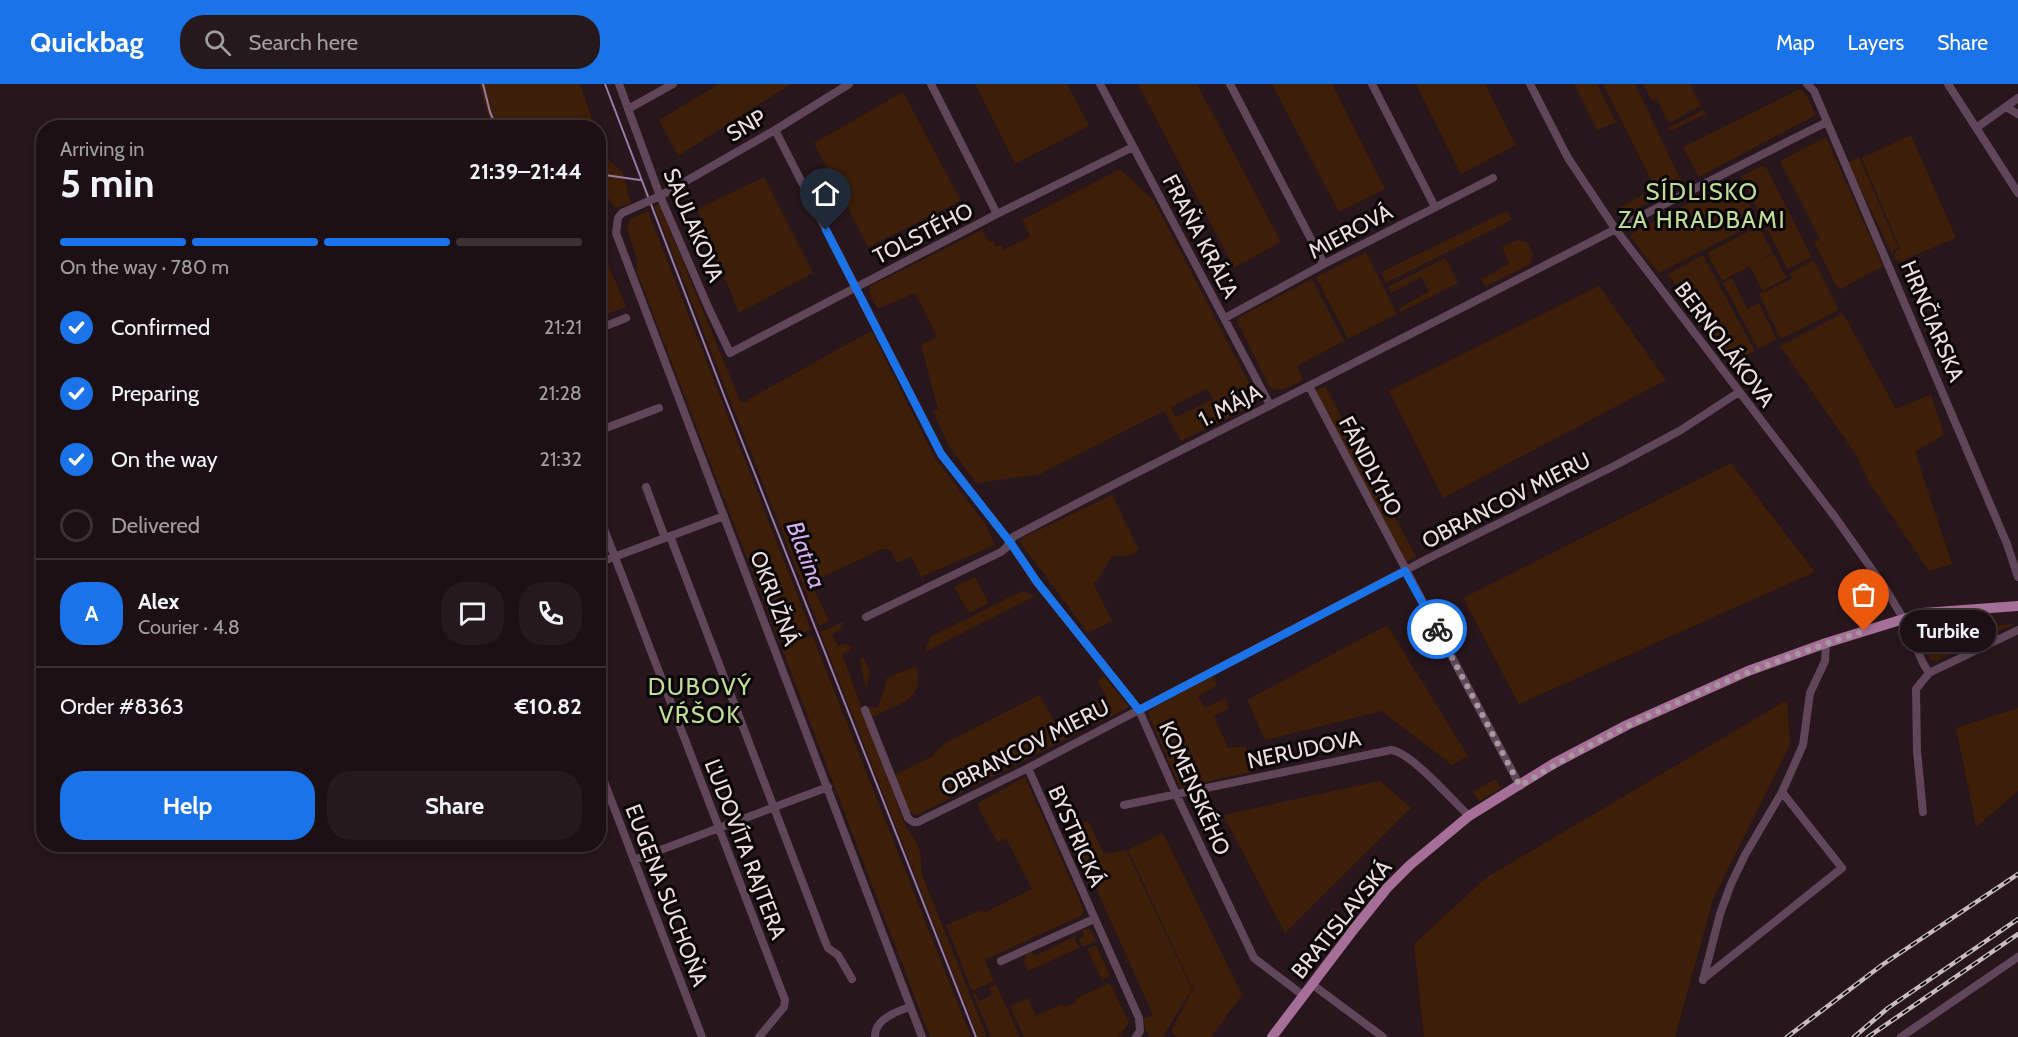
<!DOCTYPE html>
<meta charset="utf-8">
<style>
body{margin:0;font-family:Cabin,sans-serif;background:#25191d;color:#f1f3f6;height:100vh;display:flex;flex-direction:column;font-size:22px;white-space:nowrap}
*{box-sizing:border-box;margin:0}
p{font-size:20px;color:#a09da0}
.icon{flex:none;width:33px;height:33px;fill:none;stroke:currentColor;stroke-width:2;stroke-linecap:round;stroke-linejoin:round}
.map{position:relative;flex:1;overflow:hidden}
.details{position:absolute;left:36px;top:36px;width:570px;height:732px;display:flex;flex-direction:column;background:#1d1014;border-radius:24px;box-shadow:0 3px 9px #0003,0 0 0 2px #3b3034}
.details>*{flex:none}
.pin{position:absolute;display:grid;place-items:center;width:51px;height:51px;color:#fff;margin:-62px -26px;border-radius:50% 50% 50% 0;rotate:-45deg;box-shadow:0 0 6px #0007}
.pin .icon{rotate:45deg}
.courier{position:absolute;display:grid;place-items:center;width:60px;height:60px;margin:-30px;border:4px solid #1a73e8;border-radius:50%;background:#fff;color:#222;box-shadow:0 2px 8px #0007}
.bubble{position:absolute;height:42px;border-radius:21px;background:#1d1014;box-shadow:0 3px 9px #0003,0 0 0 2px #3b3034;font-size:20px;font-weight:800;line-height:42px;text-align:center}
.head em{font-style:normal;font-weight:800}
.head div{display:flex;flex-direction:column-reverse}
.head{display:flex;align-items:center;justify-content:space-between;height:102px;padding:0 24px}
h1{font-size:39px;font-weight:800;line-height:45px}
.bar{display:grid;grid-template-columns:repeat(4,1fr);gap:9px 6px;align-content:center;height:72px;padding:0 24px}
.bar i{height:8px;border-radius:4px;background:#3b3034}
.bar .current{background:#1a73e8}
.bar p{grid-column:span 4}
.line{display:flex;align-items:center;gap:15px;padding:0 24px;border-top:2px solid #3b3034}
.line div{flex:1}
.round{display:grid;place-items:center;flex:none;width:63px;height:63px;border-radius:24px;background:#25191d}
ol{padding:0 24px;list-style:none}
li{display:flex;align-items:center;gap:18px;height:66px}
li p{margin-inline-start:auto}
li .icon{padding:6px;border-radius:50%;background:#1a73e8;color:#fff;stroke-width:4}
li:last-child{color:#a09da0}
li i{width:33px;height:33px;border:3px solid #3b3034;border-radius:50%}
.cta{display:flex;gap:12px;margin-top:auto;padding:12px 24px}
.cta a{flex:1;height:69px;border-radius:24px;background:#1a73e8;color:#fff;font-size:24px;font-weight:800;line-height:69px;text-align:center}
.cta a+a{background:#25191d;color:#f1f3f6}
header{display:flex;align-items:center;gap:36px;box-sizing:border-box;height:84px;padding:0 30px;background:#1a73e8;color:#fff}
header strong{font-size:28px}
nav{display:flex;gap:33px;margin-inline-start:auto;font-size:21px}
.search{width:420px;height:54px;background:#25191d;display:flex;align-items:center;gap:15px;box-sizing:border-box;padding:0 21px;border-radius:24px;color:#a09da0;font-size:22px}
.map>svg:first-child{display:block}
.green{fill:#3d1e08;fill-rule:evenodd}
.lines{fill:none;stroke-linecap:round;stroke-linejoin:round}
.stream{stroke:#987ba6;stroke-width:2}
.minor{stroke:#604659;stroke-width:8}
.major{stroke:#a56f97;stroke-width:10}
.rail-casing{stroke:#c9bcbf;stroke-width:4.5}
.rail{stroke:#0b0506;stroke-width:2;stroke-dasharray:7;stroke-linecap:butt}
.done{stroke:#a6989c;stroke-width:6;stroke-dasharray:0 10.8}
.route{stroke:#1a73e8;stroke-width:8}
.labels{text-anchor:middle;stroke-width:6;stroke-linejoin:round;paint-order:stroke}
.street-label{font-size:22px;fill:#ebdee1;stroke:#0b0506}
.neighbourhood-label{font-size:24px;letter-spacing:1.5px;fill:#bedd96;stroke:#0b0506}
.water-label{font-size:24px;font-style:italic;fill:#d7aef4;stroke:#0b0506}
</style>
<header>
<strong>Quickbag</strong>
<div class="search"><svg class="icon" aria-label="search" viewBox="0 0 24 24"><circle cx="10" cy="10" r="6"/><path d="M15 15l6 6"/></svg>Search here</div>
<nav><a>Map</a><a>Layers</a><a>Share</a></nav>
</header>
<div class="map">
<svg width="2018" height="953" viewBox="0 0 2018 953">
<rect width="100%" height="100%" fill="#27161b"/>
<path class="green" d="M479 0H580L595 43H494L488 32Z
M719 0H791L678 72 659 36Z
M975 0H1067L1089 42 1015 80Z
M1138 0H1197L1281 158 1234 184Z
M1272 0H1332L1385 105 1339 128Z
M1416 0H1485L1516 61 1461 90Z
M1574 0H1597L1616 38 1597 46Z
M1603 0H1635L1683 100 1624 132 1618 131 1614 127 1655 104Z
M1643 0H1690L1701 22 1669 39 1657 15 1652 17Z
M1800 5 1807 12 1816 31 1699 93 1683 63Z
M903 8 961 117 868 163 814 59Z
M1703 26 1706 30 1670 47 1668 44Z
M1911 51 1956 154 1899 178 1894 174 1895 168 1900 165 1862 74Z
M598 53 607 74 623 89 631 119 615 124 599 100Z
M1826 53 1883 182 1841 205 1836 202 1814 158 1820 155 1780 77Z
M1859 73 1898 164 1893 166V172L1848 78Z
M1762 82 1766 83 1812 173 1787 185 1741 92Z
M1120 85 1150 113H1152L1256 312 1257 317 1252 322 1181 357 1164 327 1040 390 976 399 949 362 933 327 938 325 921 261 937 253 915 209 878 225 870 211V202L982 146 989 158 993 156 996 163 1001 161 1004 166 1030 152 1022 136ZM1207 305 1213 315 1176 333 1171 323Z
M764 93 813 189 739 229 697 125Z
M1736 94 1758 138 1659 189 1631 154V150Z
M659 120 740 317 747 319 749 315 871 247 935 374 986 441 995 461 921 493 911 472 897 479 890 465H882L814 497 812 494 810 496 829 537 819 542 654 122Z
M648 127 811 546 779 557 637 188V175L627 145 630 135Z
M1507 127 1512 136 1386 199 1381 188Z
M1759 142 1773 169 1756 179 1774 170 1787 194 1762 207 1750 182 1722 197 1707 169Z
M1518 156 1526 157 1533 169 1530 180 1485 203 1481 196 1509 179 1502 163Z
M599 164 602 165 626 223 599 233Z
M1366 168 1397 230 1348 255 1316 193Z
M1703 171 1755 267 1732 278 1668 190Z
M1445 174 1458 199 1401 228 1399 224 1429 207 1421 193 1391 209 1388 203Z
M1814 176 1839 226 1781 255 1759 210 1792 195 1790 189Z
M1732 194 1747 225 1759 219 1777 255 1758 265 1723 199Z
M1312 195 1344 257 1297 282 1303 296C1292 301 1280 311 1269 302L1237 237 1239 233Z
M1599 202 1666 296 1443 414 1389 307Z
M1843 229 1896 325 1934 309 1931 311 1944 351 1915 368 1952 480 1929 487 1870 400 1855 369 1780 262Z
M1325 302 1416 473 1405 479 1315 307Z
M1731 379 1815 488 1519 620 1463 514Z
M1112 411 1139 466 1129 472H1112L1098 496 1093 499 1112 537 1088 549 1020 458 1024 453Z
M975 493 989 519 969 529 954 503Z
M1022 507 1035 512 925 568 930 553Z
M843 538 844 540 840 542 841 546 832 550 838 562 846 560 851 563 850 567 842 570 906 744C919 756 922 771 921 788L987 953H978L820 548Z
M2015 540 1935 577 1930 575 1919 552 1913 551 1916 547Z
M1387 541 1468 672 1452 681 1381 627 1265 656 1247 616Z
M812 551 971 953H930L781 562Z
M861 574H864L870 588 867 601 865 602 860 576Z
M916 582C926 617 898 620 872 633L869 622 878 624 887 594Z
M1104 592 1129 623 917 731 910 728 894 691 935 671 934 668 953 655 1039 611 1056 640 1107 613 1097 597Z
M1212 592 1217 602 1198 612 1205 624 1225 614 1229 624 1214 632 1228 664 1246 662 1255 687 1180 704 1148 630 1153 624Z
M1787 616 1790 661 1713 815 1675 953H1424L1414 860 1487 793Z
M2018 624V707L1976 743 1956 644Z
M1025 693 1084 826 1082 831 985 876 994 897 972 907 946 841 979 827 986 828 1032 805 1006 754 998 759 979 725 978 719Z
M1495 695 1501 704 1479 717 1473 708Z
M1380 697 1411 724 1285 849 1223 731Z
M1088 737 1104 770 1126 766 1192 905 1163 953H1151L1146 947 1143 935 1153 931 1069 744Z
M1163 749 1242 911 1211 953H1178L1171 947 1193 905 1128 766Z
M1088 845 1092 848 1096 857 1082 863 1079 855 1084 852 1082 846Z
M1074 853 1079 864 1028 887 1024 878 1026 870 1031 867 1034 872Z
M1096 861 1110 892 1102 896 1087 865Z
M1110 899 1129 939 1119 953H1024L1010 922 1028 914 1036 932 1062 920 1065 923 1077 918 1076 914Z
M996 900 1020 953H991L973 910 975 909 979 917 992 911 989 904Z"/>
<g class="lines">
<path class="stream" d="M483 0 490 28 497 44
M605 0 725 314 976 953
M598 90 640 96"/>
<path class="minor" d="M619 0 660 112 709 225 730 269 997 130 1133 63
M849 0 775 46 660 112 622 129 618 134 616 149 922 953
M931 0 997 130
M1100 0 1270 321
M1230 0 1324 180
M1372 0 1435 123
M1530 0 1568 74 1616 146 1835 433 1885 504 1903 534 1923 579 1929 589
M1807 0 1814 7 2007 460 2018 493
M1948 0 2018 109
M2006 23 2018 30
M628 25 673 0
M1976 44 2018 14
M775 46 941 370 1010 458 1037 498 1139 626 1176 710 1254 874 1304 912
M1225 234 1324 180 1493 94
M598 245 626 234
M1309 302 1520 702
M598 347 659 324
M646 403 665 454
M598 429 785 916 784 923 759 953
M670 452 825 857 828 864 838 871 852 895
M598 479 724 432
M866 533 1001 468 1006 464 1013 453C1135 388 1259 328 1381 265 1530 190 1677 112 1827 38
M865 626 908 734 913 738H918L1028 684 1427 475 1616 381 1681 346 1739 308
M598 682 702 953
M1028 684 1139 934 1140 947 1136 953
M1124 721 1391 666C1411 668 1452 716 1469 732
M1923 728 1917 667 1916 605 1929 589 2018 546
M634 776 828 703
M1001 877 1094 835
M1703 895 1842 784 1782 708
M1703 896 1720 830 1731 800 1745 771 1782 708 1803 661 1810 609 1825 577 1826 559
M1313 901 1383 953
M875 953C874 936 897 927 910 923
M1901 953 2018 873"/>
<path class="major" d="M1272 953 1354 845 1387 804 1410 781 1469 732 1553 680 1627 641 1748 587 1826 559 1923 529 2018 522"/>
<defs>
<path id="rail" d="M1787 953 1882 881 2018 790
M1854 953 1888 924 2018 835
M1868 953 2018 850"/>
</defs>
<use href="#rail" class="rail-casing"/>
<use href="#rail" class="rail"/>
</g>
<g class="lines">
<path class="done" d="M1437 545 1520 702C1627 635 1744 586 1864 547"/>
<path class="route" d="M826 146 941 370 1010 458 1037 498 1139 626 1405 487 1437 545"/>
</g>
<g class="labels">
<g class="street-label">
<text transform="translate(746 41) rotate(-30)" y="8">SNP</text>
<text transform="translate(694 141) rotate(67)" y="8">SAULAKOVA</text>
<text transform="translate(1350 147) rotate(-28)" y="8">MIEROVÁ</text>
<text transform="translate(923 149) rotate(-27)" y="8">TOLSTÉHO</text>
<text transform="translate(1201 152) rotate(62)" y="8">FRAŇA KRÁĽA</text>
<text transform="translate(1933 237) rotate(67)" y="8">HRNČIARSKA</text>
<text transform="translate(1725 260) rotate(53)" y="8">BERNOLÁKOVA</text>
<text transform="translate(1230 321) rotate(-27)" y="8">1. MÁJA</text>
<text transform="translate(1371 382) rotate(62)" y="8">FÁNDLYHO</text>
<text transform="translate(1506 416) rotate(-27)" y="8">OBRANCOV MIERU</text>
<text transform="translate(775 514) rotate(69)" y="8">OKRUŽNÁ</text>
<text transform="translate(1025 663) rotate(-27)" y="8">OBRANCOV MIERU</text>
<text transform="translate(1304 665) rotate(-12)" y="8">NERUDOVA</text>
<text transform="translate(1195 704) rotate(66)" y="8">KOMENSKÉHO</text>
<text transform="translate(1077 752) rotate(66)" y="8">BYSTRICKÁ</text>
<text transform="translate(746 765) rotate(69)" y="8">ĽUDOVÍTA RAJTERA</text>
<text transform="translate(667 811) rotate(69)" y="8">EUGENA SUCHOŇA</text>
<text transform="translate(1341 835) rotate(-51)" y="8">BRATISLAVSKÁ</text>
</g>
<g class="neighbourhood-label">
<text x="1702" y="116">SÍDLISKO<tspan x="1702" dy="28">ZA HRADBAMI</tspan></text>
<text x="700" y="611">DUBOVÝ<tspan x="700" dy="28">VŔŠOK</tspan></text>
</g>
<g class="water-label">
<text transform="translate(806 471) rotate(69)" y="8">Blatina</text>
</g>
</g>
</svg>
<div class="pin" style="left:1864px;top:547px;background:#ea580c"><svg class="icon" aria-label="bag" viewBox="0 0 24 24"><path d="M5 8h14l-1 12H6zM9 8a3 3 0 0 1 6 0"/></svg></div>
<div class="pin" style="left:826px;top:146px;background:#1f2937"><svg class="icon" aria-label="home" viewBox="0 0 24 24"><path d="M3 11l9-7 9 7M6 9v11h12V9"/></svg></div>
<div class="courier" style="left:1437px;top:545px"><svg class="icon" aria-label="bike" viewBox="0 0 24 24"><circle cx="6" cy="16" r="4"/><circle cx="18" cy="16" r="4"/><path d="M6 16l4-8h5l3 8M10 8l3 8H6M13 5h3"/></svg></div>
<div class="bubble" style="left:1900px;top:526px;width:96px">Turbike</div>
<section class="details">
<div class="head"><div><h1>5 min</h1><p>Arriving in</p></div><em>21:39–21:44</em></div>
<div class="bar"><i class="current"></i><i class="current"></i><i class="current"></i><i></i><p>On the way · 780 m</p></div>
<ol>
<li><svg class="icon" aria-label="check" viewBox="0 0 24 24"><path d="M5 12l5 5 9-10"/></svg>Confirmed<p>21:21</p></li>
<li><svg class="icon" aria-label="check" viewBox="0 0 24 24"><path d="M5 12l5 5 9-10"/></svg>Preparing<p>21:28</p></li>
<li><svg class="icon" aria-label="check" viewBox="0 0 24 24"><path d="M5 12l5 5 9-10"/></svg>On the way<p>21:32</p></li>
<li><i></i>Delivered</li>
</ol>
<div class="line" style="height:108px"><b class="round" style="background:#1a73e8;color:#fff">A</b><div><b>Alex</b><p>Courier · 4.8</p></div><a class="round"><svg class="icon" aria-label="chat" viewBox="0 0 24 24"><path d="M4 5h16v11H9l-5 4z"/></svg></a><a class="round"><svg class="icon" aria-label="phone" viewBox="0 0 24 24"><path d="M5 4h4l2 5-3 2q2 4 5 5l2-3 5 2v4C11 20 4 13 5 4z"/></svg></a></div>
<div class="line" style="height:78px"><div>Order #8363</div><b>€10.82</b></div>
<div class="cta"><a>Help</a><a>Share</a></div>
</section>
</div>
